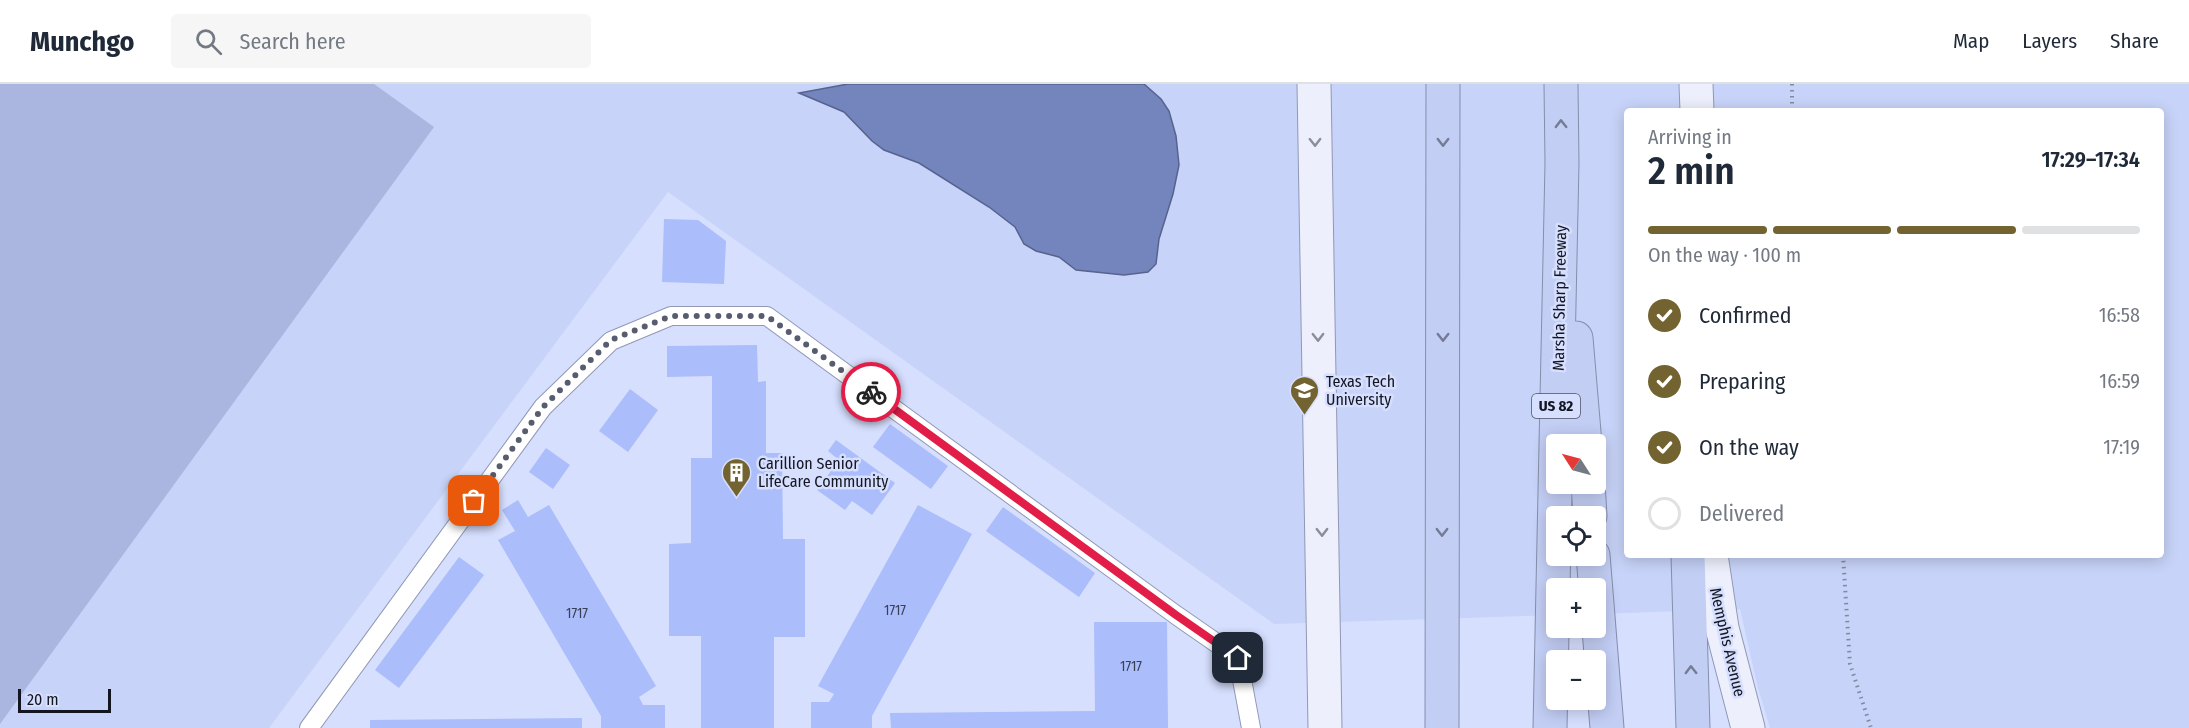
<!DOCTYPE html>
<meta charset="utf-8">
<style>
body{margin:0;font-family:"Fira Sans Condensed",sans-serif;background:#f6f6f7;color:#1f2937;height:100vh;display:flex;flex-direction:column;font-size:22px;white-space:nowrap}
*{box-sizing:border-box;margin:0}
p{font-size:20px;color:#747a83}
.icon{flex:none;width:33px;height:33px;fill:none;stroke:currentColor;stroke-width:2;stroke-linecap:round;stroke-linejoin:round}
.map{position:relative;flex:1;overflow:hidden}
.details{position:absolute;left:1624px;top:24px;width:540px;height:450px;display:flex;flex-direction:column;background:#fff;border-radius:6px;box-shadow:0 3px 15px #0003}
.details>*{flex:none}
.needle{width:39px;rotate:306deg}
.fabs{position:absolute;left:1546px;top:350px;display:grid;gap:12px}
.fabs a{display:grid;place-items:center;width:60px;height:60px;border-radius:6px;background:#fff;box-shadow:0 3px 15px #0003;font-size:30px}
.scale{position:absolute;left:18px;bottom:15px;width:93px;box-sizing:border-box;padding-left:6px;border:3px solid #131620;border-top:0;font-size:16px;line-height:21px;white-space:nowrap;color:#131620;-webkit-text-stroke:4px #d6dffe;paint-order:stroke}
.pin{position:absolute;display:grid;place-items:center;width:51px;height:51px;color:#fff;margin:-26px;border-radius:12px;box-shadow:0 3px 9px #0006}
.courier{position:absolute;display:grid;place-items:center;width:60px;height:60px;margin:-30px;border:4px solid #e11d48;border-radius:50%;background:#fff;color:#222;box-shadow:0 2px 8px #0007}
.summary em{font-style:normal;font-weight:600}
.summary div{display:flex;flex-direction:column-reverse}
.summary{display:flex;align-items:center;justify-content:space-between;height:102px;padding:0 24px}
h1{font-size:39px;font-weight:600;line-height:45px}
.bar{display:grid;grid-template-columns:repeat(4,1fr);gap:9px 6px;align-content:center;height:72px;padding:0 24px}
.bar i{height:8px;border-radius:4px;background:#e0e1e3}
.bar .current{background:#736331}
.bar p{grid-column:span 4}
ol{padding:0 24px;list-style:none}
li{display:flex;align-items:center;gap:18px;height:66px}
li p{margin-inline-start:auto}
li .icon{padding:6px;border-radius:50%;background:#736331;color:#fff;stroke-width:4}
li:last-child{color:#747a83}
li i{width:33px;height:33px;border:3px solid #e0e1e3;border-radius:50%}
header{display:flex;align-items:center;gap:36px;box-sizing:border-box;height:84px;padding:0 30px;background:#fff;border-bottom:2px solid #e0e1e3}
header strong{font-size:28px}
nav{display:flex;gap:33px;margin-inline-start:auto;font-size:21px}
.search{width:420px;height:54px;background:#f6f6f7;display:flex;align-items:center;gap:15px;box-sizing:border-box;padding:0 21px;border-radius:6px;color:#747a83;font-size:22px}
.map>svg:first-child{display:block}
.built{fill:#c7d3f8;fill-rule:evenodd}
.green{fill:#aab6df}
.water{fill:#7484bd;stroke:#57638e;stroke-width:1.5}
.building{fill:#abbdfa}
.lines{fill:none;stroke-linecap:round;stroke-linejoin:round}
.lane-casing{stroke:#9098b5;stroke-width:20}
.secondary-casing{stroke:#9098b5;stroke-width:35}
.highway-casing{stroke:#858eaa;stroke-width:35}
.path{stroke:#838aa0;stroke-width:4;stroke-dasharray:1.5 4.5;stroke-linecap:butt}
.lane{stroke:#fff;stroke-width:18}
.secondary{stroke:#edf0fc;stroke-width:33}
.highway{stroke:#c3cef5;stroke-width:33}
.oneway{stroke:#747b95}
.oneway2{stroke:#8b8e99}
.done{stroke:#575c6e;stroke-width:6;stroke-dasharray:0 10.8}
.route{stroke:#e11d48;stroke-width:8}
.labels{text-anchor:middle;stroke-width:5;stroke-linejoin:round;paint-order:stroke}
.number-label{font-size:14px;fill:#394056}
.shield{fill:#d6dffe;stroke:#4e5263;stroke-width:1.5}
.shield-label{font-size:15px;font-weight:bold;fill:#131620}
.street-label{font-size:16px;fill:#131620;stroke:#d6dffe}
.poi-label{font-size:16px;fill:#131620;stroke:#d6dffe;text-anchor:start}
</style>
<header>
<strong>Munchgo</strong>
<div class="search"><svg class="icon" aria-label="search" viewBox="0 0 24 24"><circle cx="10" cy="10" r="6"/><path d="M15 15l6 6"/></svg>Search here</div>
<nav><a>Map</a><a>Layers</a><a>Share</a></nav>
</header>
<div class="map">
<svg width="2189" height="644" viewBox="0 0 2189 644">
<rect width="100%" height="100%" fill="#d6dffe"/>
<path class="built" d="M0 0H2189V644H1770L1758 604 1740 525 1596 530V504H1557V531L1274 540 668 108 269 644H0ZM1628 27H2162V471H1628ZM1557 360H1596V399H1557ZM1557 432H1596V471H1557Z"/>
<path class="green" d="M0 0H374L434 43 0 640Z"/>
<path class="water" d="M848 0H1144L1161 15 1169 27 1176 52 1179 81 1173 110 1159 155 1156 180 1148 188 1124 191 1076 186 1059 173 1036 167 1024 160 1015 143 989 123 919 79 884 66 872 57 844 28 799 9Z"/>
<path class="building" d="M664 135 698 136 726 157 724 200 662 198Z
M757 261 758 298 766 297V369H782L783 455H805V553H774V644H701V552H669V460L691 459V374H712V292L667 293V262Z
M630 305 658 326 628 368 599 347Z
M890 340 948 382 931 405 873 363Z
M836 356 895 399 872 431 852 417 845 426 817 406 839 376 828 367Z
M546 364 570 381 553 405 529 388Z
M518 416 528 433 549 421 656 602 639 613 643 621H665V644H601V632L498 456 515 447 502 426Z
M918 421 972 450 872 632V644H811V618H829L834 610 818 602Z
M1003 423 1095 489 1079 513 986 447Z
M459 473 484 491 399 604 375 586Z
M1094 538H1167L1168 644H891L890 629 1095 627Z
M582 634V644H370V636Z"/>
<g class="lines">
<defs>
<path id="lane" d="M309 644 543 323 611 257 671 232H767L1176 531 1238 574 1251 644"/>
<path id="secondary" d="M1314 0 1325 644
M1696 0 1697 27
M1711 471 1722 544 1748 644"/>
<path id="highway" d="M1576 254 1585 360
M1588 399 1590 432
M1593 471 1607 644
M1688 471 1693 644
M1442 644 1443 0
M1550 644 1562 79 1561 0"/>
</defs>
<use href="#lane" class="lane-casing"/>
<use href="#secondary" class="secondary-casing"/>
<use href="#highway" class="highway-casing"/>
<path class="path" d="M1792 0V27
M1843 471 1850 580 1871 644"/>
<use href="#lane" class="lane"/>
<use href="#secondary" class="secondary"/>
<use href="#highway" class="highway"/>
</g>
<defs><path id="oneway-chevron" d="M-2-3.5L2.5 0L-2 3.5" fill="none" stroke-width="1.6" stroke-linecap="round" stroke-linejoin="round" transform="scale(1.5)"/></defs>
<g class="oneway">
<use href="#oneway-chevron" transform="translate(1561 40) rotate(-91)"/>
<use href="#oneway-chevron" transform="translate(1443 58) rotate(90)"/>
<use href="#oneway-chevron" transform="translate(1443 253) rotate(90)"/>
<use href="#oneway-chevron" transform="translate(1442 448) rotate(90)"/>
<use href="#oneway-chevron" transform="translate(1691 586) rotate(-91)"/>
</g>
<g class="oneway2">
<use href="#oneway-chevron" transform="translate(1315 58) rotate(89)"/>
<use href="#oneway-chevron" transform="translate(1318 253) rotate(89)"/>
<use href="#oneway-chevron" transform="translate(1322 448) rotate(89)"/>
</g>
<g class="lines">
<path class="done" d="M474 417 543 323 611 256 671 232H767L871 308"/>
<path class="route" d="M871 308 1176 531 1238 574"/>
</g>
<defs>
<symbol id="university-pin" viewBox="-11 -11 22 30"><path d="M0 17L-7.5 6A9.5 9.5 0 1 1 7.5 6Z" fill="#736331" stroke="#d6dffe"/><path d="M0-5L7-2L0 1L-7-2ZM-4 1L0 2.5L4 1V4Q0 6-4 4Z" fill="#fff"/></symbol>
<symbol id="building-pin" viewBox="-11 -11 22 30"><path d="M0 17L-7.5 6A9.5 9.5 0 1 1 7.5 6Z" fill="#736331" stroke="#d6dffe"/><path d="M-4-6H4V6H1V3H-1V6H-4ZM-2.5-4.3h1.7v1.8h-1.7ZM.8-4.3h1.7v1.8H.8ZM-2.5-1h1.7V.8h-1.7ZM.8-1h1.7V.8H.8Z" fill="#fff"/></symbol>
</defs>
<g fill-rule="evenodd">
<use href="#university-pin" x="1288" y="290" width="33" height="45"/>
<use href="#building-pin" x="720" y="372" width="33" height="45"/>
</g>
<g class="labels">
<g class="number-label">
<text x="895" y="531">1717</text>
<text x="577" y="534">1717</text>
<text x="1131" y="587">1717</text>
</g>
<rect class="shield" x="1532" y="310" width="48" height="24" rx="4.5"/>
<g class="shield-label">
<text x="1556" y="327">US 82</text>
</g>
<g class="street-label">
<text transform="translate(1559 214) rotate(-89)" y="6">Marsha Sharp Freeway</text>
<text transform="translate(1728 558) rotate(77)" y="6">Memphis Avenue</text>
</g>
<g class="poi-label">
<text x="1326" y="303">Texas Tech<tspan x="1326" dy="18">University</tspan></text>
<text x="758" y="385">Carillion Senior<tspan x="758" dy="18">LifeCare Community</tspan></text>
</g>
</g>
</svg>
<div class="fabs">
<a><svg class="needle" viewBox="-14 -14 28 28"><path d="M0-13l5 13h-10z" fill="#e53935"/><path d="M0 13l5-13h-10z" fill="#747a83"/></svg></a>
<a><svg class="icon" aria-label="locate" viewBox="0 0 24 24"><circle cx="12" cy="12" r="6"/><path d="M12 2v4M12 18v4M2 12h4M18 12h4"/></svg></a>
<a>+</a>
<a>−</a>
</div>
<div class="scale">20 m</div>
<div class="pin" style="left:474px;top:417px;background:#ea580c"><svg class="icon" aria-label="bag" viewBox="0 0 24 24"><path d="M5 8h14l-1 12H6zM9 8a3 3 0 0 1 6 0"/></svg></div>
<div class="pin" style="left:1238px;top:574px;background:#1f2937"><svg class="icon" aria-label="home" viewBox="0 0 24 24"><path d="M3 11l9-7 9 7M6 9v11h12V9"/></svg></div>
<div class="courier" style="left:871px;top:308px"><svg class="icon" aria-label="bike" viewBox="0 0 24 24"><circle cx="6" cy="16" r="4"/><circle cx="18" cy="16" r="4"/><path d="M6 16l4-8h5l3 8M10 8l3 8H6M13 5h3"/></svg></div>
<section class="details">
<div class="summary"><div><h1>2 min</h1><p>Arriving in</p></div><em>17:29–17:34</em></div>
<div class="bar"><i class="current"></i><i class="current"></i><i class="current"></i><i></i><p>On the way · 100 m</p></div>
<ol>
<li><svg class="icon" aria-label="check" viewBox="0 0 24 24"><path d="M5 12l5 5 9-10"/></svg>Confirmed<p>16:58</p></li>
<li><svg class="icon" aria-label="check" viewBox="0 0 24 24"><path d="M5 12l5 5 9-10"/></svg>Preparing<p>16:59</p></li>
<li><svg class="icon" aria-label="check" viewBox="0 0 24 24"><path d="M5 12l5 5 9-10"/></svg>On the way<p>17:19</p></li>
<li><i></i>Delivered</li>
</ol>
</section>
</div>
